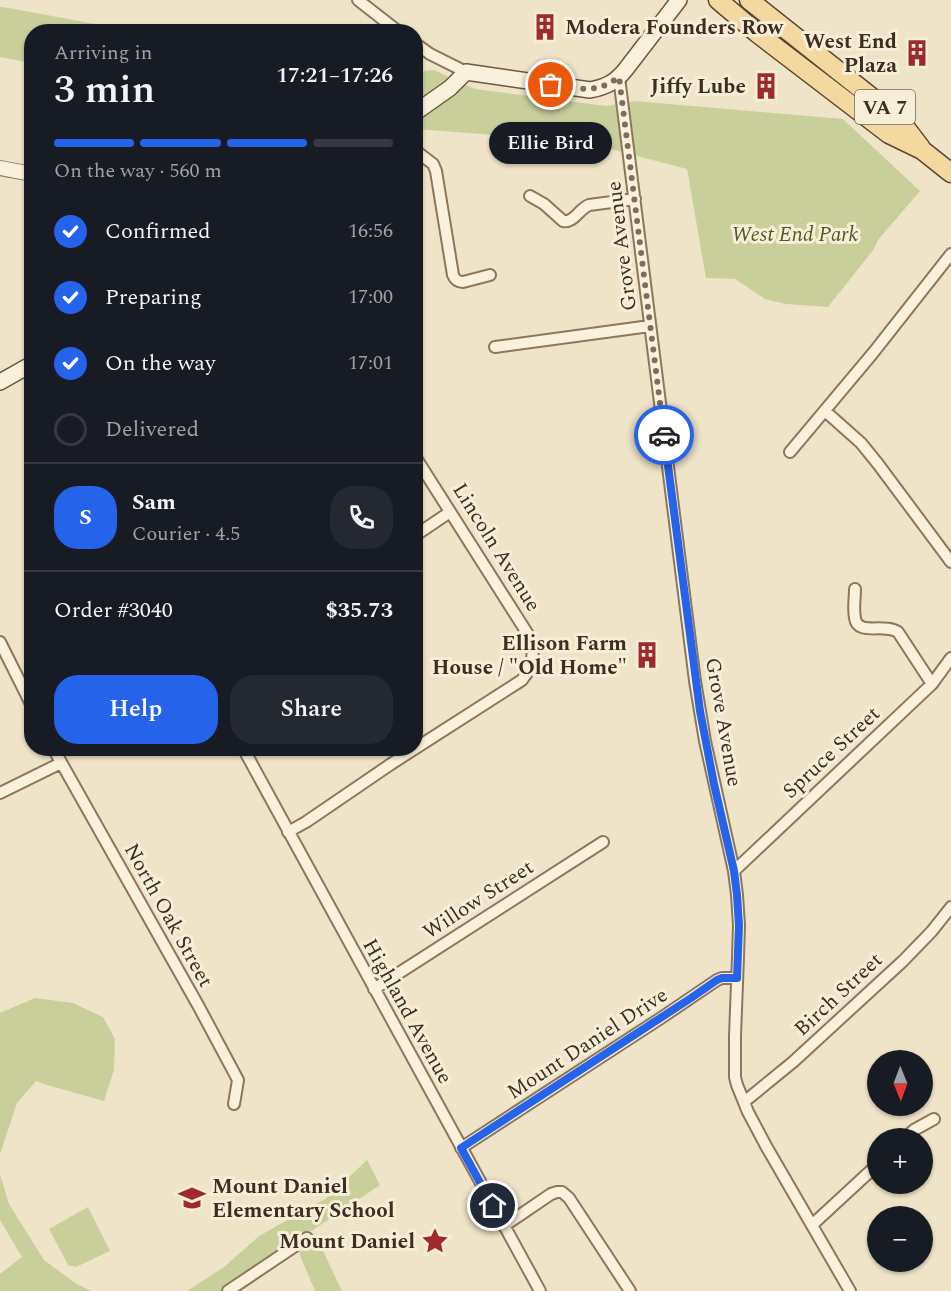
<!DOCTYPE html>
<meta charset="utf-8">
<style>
body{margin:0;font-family:Spectral,serif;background:#242831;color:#f1f3f6;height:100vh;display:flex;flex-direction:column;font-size:22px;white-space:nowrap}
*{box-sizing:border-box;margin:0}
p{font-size:20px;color:#9ea1a6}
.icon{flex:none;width:33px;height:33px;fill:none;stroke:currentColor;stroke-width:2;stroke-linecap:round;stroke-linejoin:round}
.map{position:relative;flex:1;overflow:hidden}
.panel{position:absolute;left:24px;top:24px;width:399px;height:732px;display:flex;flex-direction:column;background:#171b24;border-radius:24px;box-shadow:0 2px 4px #0004}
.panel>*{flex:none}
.needle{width:39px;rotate:179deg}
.tools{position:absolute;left:867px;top:1050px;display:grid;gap:12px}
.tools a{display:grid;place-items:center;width:66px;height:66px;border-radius:50%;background:#171b24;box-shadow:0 2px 4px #0004;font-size:30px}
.pin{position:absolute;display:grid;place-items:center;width:51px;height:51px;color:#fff;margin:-26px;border:3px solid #fff;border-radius:50%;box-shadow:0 2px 6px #0007}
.courier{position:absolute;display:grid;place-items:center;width:60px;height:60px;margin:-30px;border:4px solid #2563eb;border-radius:50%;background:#fff;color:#222;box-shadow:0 2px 8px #0007}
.bubble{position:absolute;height:42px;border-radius:21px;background:#171b24;box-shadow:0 2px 4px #0004;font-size:20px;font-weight:600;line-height:42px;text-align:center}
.summary em{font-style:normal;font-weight:600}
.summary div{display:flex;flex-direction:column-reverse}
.summary{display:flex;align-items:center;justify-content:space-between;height:102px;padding:0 30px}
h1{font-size:39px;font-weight:600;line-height:45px}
.bar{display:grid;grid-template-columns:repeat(4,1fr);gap:9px 6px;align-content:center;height:72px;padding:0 30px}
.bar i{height:8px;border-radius:4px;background:#363941}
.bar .current{background:#2563eb}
.bar p{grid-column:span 4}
.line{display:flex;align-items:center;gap:15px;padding:0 30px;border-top:2px solid #363941}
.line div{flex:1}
.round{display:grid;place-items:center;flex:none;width:63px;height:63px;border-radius:24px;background:#242831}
ol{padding:0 30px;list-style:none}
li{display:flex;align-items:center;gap:18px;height:66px}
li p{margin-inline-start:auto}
li .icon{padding:6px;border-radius:50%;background:#2563eb;color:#fff;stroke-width:4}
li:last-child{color:#9ea1a6}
li i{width:33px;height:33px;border:3px solid #363941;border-radius:50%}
.cta{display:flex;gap:12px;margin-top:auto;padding:12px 30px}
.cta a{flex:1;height:69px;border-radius:24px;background:#2563eb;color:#fff;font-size:24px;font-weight:600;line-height:69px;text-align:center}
.cta a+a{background:#242831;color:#f1f3f6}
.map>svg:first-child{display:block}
.green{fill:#c9cf9b}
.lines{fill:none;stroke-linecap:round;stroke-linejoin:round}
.minor-casing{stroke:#8d765c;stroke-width:14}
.tertiary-casing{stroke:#8d765c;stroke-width:16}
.secondary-casing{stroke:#6f573f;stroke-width:18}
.primary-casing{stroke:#5b4430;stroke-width:21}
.minor{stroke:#faf1dc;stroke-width:10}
.tertiary{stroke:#faf1dc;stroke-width:14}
.secondary{stroke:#faf1dc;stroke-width:15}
.primary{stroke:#f3d9a0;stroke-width:18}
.done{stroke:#7c6e5b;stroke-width:6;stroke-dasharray:0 10.8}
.route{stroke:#2563eb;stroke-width:8}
.labels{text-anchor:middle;stroke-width:6;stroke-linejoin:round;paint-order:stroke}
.shield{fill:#f7eed8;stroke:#756857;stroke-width:1.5}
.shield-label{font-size:20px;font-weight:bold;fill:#3d2e20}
.poi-label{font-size:21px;font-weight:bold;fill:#3d2e20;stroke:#f7eed8;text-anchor:end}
.park-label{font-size:21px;font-style:italic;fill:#4d5a26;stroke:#f7eed8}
.street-label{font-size:21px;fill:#3d2e20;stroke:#f7eed8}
</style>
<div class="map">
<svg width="951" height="1291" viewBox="0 0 951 1291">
<rect width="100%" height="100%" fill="#f0e4c8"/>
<path class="green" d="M0 7 9 8 133 31 32 32 31 63 0 57Z
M434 70 475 89 606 106 635 101 843 119 920 191 878 240 874 249 828 307 786 304 765 299 735 279 706 278 687 169 599 146 482 134 416 129V72Z
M35 998 73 1003 103 1017 115 1039 114 1070 104 1101 47 1085 36 1081 17 1103 0 1154V1013Z
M367 1160 380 1185 222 1291H187L224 1267 259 1236 327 1198Z
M0 1174 9 1204 44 1260 75 1283 91 1291H0V1274L22 1257 0 1220Z
M88 1207 110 1251 76 1267 68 1265 49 1229Z
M318 1240 342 1291H315L299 1253Z"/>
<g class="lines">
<defs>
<path id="minor" d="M358 0 399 32
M416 44 430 54 466 72
M619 77 695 681 705 741 734 871 737 895 739 925 738 957 735 1036V1077L737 1085 748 1112 766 1146 850 1291
M416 151 433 164 436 171 453 275C455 280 458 282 463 282L490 275
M530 196 544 204 563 221C574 223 579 209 589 205L635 199
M495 347 650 326
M825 411 861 443 878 464 951 562
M790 452 873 353 951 254
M416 535 450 512
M855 589C855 598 853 609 855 618 857 636 884 623 898 632L932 684
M0 642 32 706
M53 748 199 1007 238 1080 234 1104
M243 748 540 1291
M0 793 61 763
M288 832 306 822 391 764 522 680C533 667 536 653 529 636L416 458
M734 871 932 684 951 658
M374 989 603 842
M744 1102 793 1062 903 961 932 931 951 907
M905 1138 914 1130 934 1119
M461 1148 661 1018 717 980 722 978H737
M812 1225 878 1164
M504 1226 551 1194 557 1192H562L569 1198 630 1291
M228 1291 307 1238"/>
<path id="tertiary" d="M0 168 32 174"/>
<path id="secondary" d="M416 112 450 88 466 72 590 90C606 87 616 82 626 69L679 0
M0 382 32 364"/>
<path id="primary" d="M718 0 757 33 889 134 922 150 951 173
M749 0 899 119 921 148"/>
</defs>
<use href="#minor" class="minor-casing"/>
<use href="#tertiary" class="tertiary-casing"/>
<use href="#secondary" class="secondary-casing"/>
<use href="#primary" class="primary-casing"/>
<use href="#minor" class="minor"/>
<use href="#tertiary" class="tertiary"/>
<use href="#secondary" class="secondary"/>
<use href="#primary" class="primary"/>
</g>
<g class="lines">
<path class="done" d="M551 85C579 88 595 95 619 77L664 435"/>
<path class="route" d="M493 1206 461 1148 691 998 717 980 722 978H737L739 925 737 895 734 871 714 784 700 711 664 435"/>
</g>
<defs>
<symbol id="building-bare" viewBox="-9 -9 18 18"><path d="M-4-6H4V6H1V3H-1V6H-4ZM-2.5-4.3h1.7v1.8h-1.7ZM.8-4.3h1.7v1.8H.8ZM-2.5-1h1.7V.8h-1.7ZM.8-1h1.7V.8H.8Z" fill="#9e2a2b" stroke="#f7eed8" stroke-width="2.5" paint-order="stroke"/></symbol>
<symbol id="school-bare" viewBox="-9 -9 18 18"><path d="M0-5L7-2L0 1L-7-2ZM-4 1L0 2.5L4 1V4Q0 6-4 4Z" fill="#9e2a2b" stroke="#f7eed8" stroke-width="2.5" paint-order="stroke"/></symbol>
<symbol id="sight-bare" viewBox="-9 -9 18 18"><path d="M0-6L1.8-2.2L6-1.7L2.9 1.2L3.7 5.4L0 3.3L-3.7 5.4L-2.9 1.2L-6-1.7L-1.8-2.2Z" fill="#9e2a2b" stroke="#f7eed8" stroke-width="2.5" paint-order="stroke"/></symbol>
</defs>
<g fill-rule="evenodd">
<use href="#building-bare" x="526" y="8" width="38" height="38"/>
<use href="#building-bare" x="898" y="34" width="38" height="38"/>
<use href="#building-bare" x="747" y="67" width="38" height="38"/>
<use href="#building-bare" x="628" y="636" width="38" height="38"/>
<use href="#school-bare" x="173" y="1179" width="38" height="38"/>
<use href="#sight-bare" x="416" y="1222" width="38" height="38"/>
</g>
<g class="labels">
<rect class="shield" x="855" y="90" width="60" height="34" rx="4.5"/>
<g class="shield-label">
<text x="885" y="114">VA 7</text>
</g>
<g class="poi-label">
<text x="565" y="34" text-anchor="start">Modera Founders Row</text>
<text x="897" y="48">West End<tspan x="897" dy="24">Plaza</tspan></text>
<text x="746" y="93">Jiffy Lube</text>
<text x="627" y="650">Ellison Farm<tspan x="627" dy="24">House / "Old Home"</tspan></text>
<text x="212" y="1193" text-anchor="start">Mount Daniel<tspan x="212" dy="24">Elementary School</tspan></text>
<text x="415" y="1248">Mount Daniel</text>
</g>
<g class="park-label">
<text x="795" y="241">West End Park</text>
</g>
<g class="street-label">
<text transform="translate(621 246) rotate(-97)" y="7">Grove Avenue</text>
<text transform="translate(497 547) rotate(58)" y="7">Lincoln Avenue</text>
<text transform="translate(724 722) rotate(80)" y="7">Grove Avenue</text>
<text transform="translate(831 752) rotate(-43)" y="7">Spruce Street</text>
<text transform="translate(478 899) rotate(-33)" y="7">Willow Street</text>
<text transform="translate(169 915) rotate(61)" y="7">North Oak Street</text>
<text transform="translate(838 994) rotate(-43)" y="7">Birch Street</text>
<text transform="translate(408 1011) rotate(61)" y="7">Highland Avenue</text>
<text transform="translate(587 1043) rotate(-33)" y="7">Mount Daniel Drive</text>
</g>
</g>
</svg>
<div class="tools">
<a><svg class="needle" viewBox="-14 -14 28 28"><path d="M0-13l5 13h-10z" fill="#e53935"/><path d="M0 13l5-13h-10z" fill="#9ea1a6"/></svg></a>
<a>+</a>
<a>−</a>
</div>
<div class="pin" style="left:551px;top:85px;background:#ea580c"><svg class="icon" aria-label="bag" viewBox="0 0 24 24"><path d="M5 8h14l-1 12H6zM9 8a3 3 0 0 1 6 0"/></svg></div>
<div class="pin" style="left:493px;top:1206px;background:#1f2937"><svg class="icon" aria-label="home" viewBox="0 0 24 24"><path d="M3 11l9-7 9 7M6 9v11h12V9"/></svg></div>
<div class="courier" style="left:664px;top:435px"><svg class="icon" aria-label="car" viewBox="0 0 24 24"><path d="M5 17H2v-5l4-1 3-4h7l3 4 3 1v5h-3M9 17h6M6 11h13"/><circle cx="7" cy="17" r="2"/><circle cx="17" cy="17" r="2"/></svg></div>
<div class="bubble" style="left:489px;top:122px;width:123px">Ellie Bird</div>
<section class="panel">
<div class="summary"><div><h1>3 min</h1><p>Arriving in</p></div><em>17:21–17:26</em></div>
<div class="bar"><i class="current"></i><i class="current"></i><i class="current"></i><i></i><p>On the way · 560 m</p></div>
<ol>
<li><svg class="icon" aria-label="check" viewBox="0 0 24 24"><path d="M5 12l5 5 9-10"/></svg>Confirmed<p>16:56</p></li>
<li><svg class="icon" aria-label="check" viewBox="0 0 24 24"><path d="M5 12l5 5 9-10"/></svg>Preparing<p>17:00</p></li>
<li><svg class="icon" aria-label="check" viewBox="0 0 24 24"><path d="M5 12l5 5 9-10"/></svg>On the way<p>17:01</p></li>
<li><i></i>Delivered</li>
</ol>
<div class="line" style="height:108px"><b class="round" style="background:#2563eb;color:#fff">S</b><div><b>Sam</b><p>Courier · 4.5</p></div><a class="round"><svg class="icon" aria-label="phone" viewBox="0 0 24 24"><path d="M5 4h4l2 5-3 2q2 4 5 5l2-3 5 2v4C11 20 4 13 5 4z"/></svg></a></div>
<div class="line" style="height:78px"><div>Order #3040</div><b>$35.73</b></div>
<div class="cta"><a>Help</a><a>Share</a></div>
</section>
</div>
